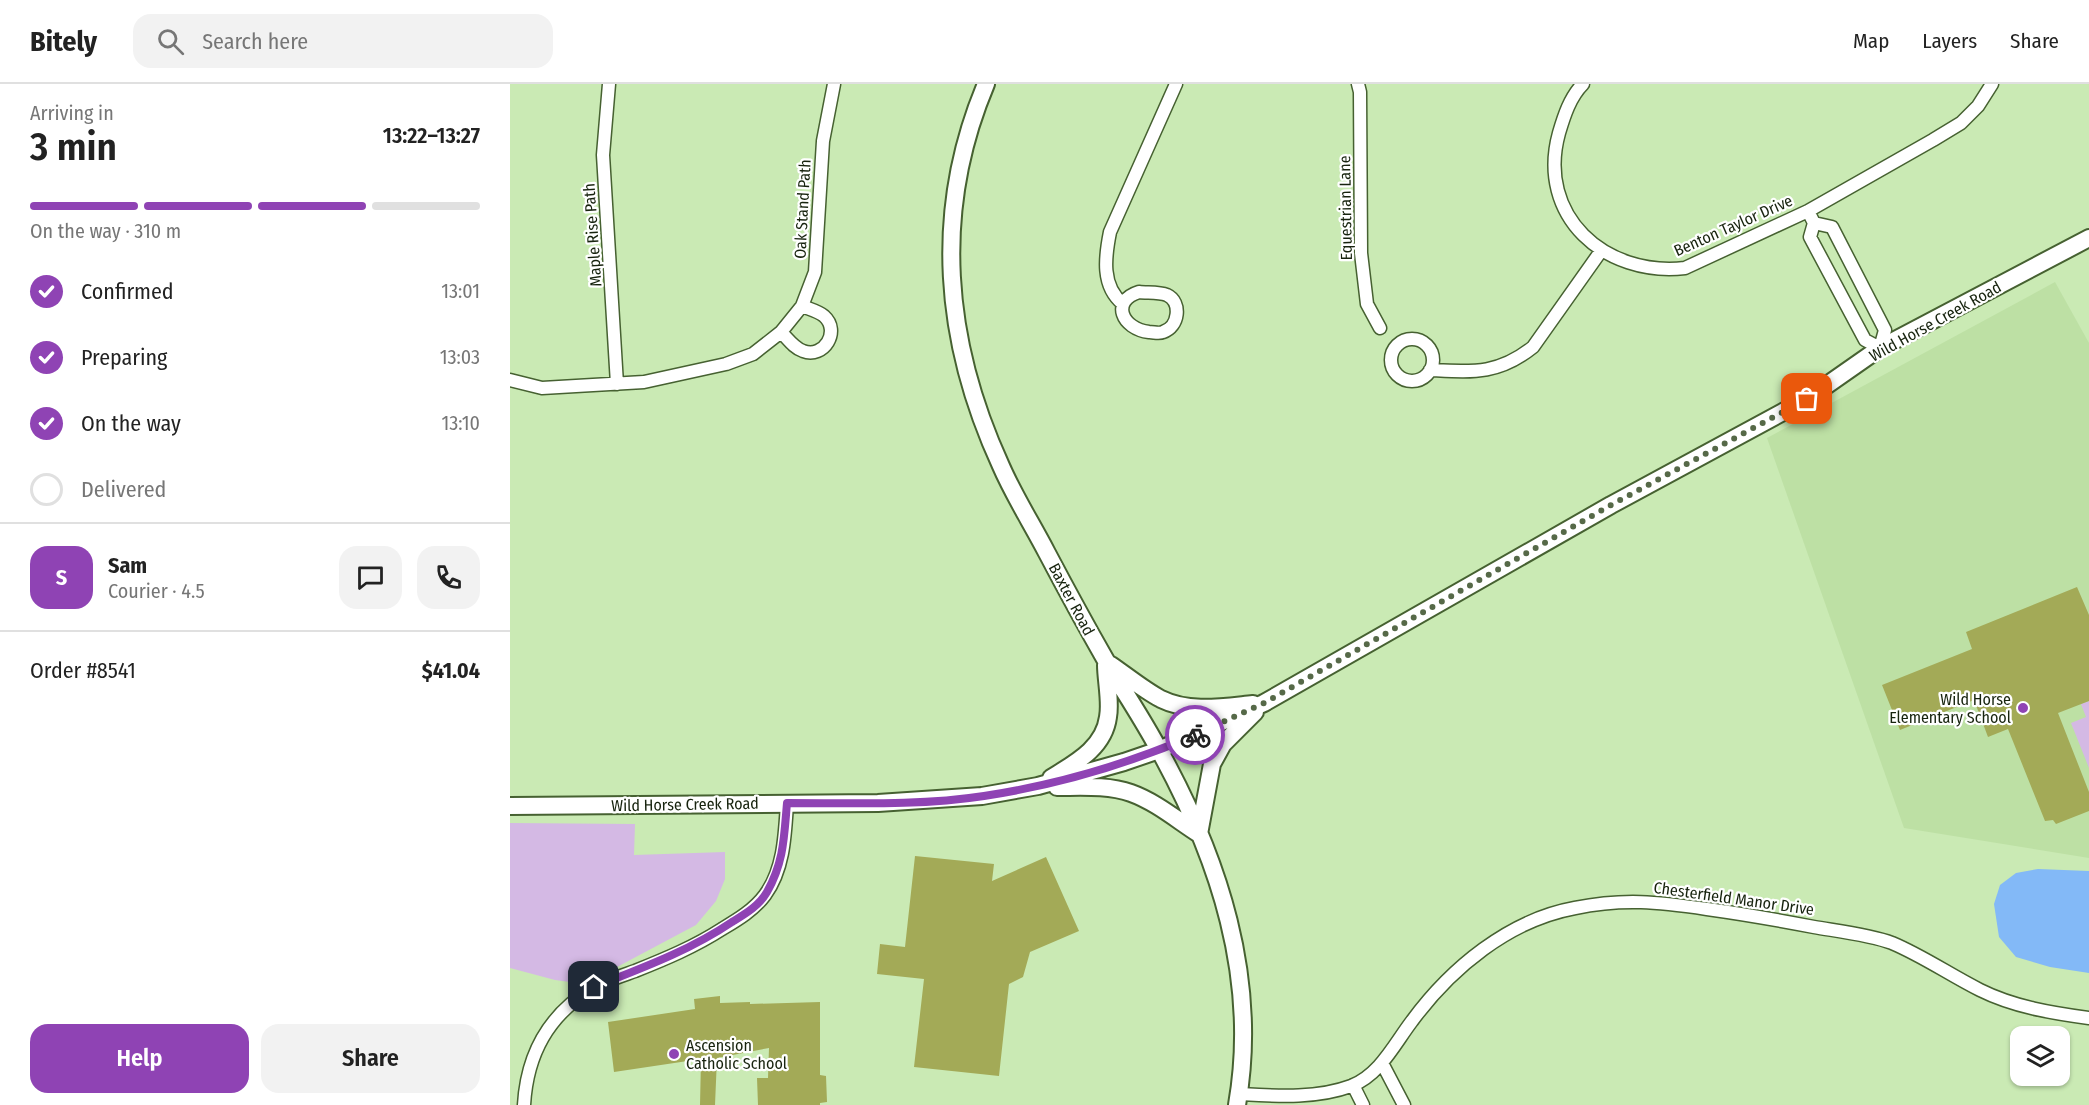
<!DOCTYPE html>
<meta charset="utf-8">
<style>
body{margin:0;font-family:"Fira Sans Condensed",sans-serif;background:#f2f2f2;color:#222;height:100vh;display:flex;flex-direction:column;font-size:22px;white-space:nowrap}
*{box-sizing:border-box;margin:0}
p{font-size:20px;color:#767676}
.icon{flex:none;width:33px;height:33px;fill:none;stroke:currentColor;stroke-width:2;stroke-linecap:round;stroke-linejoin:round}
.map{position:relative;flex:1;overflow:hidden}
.panel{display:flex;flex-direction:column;background:#fff;width:510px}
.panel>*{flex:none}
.fabs{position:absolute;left:1500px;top:942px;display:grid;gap:12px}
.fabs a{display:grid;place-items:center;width:60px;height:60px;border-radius:12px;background:#fff;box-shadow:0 2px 4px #0004;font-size:30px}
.pin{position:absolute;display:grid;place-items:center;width:51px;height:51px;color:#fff;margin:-26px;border-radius:12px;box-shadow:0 3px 9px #0006}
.courier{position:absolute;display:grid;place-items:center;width:60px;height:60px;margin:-30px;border:4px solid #8f43b4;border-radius:50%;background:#fff;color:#222;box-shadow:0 2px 8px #0007}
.overview em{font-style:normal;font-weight:600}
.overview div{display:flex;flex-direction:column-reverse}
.overview{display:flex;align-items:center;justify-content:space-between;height:102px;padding:0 30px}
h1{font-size:39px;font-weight:600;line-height:45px}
.bar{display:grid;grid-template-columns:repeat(4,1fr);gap:9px 6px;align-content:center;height:72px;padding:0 30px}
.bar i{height:8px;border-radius:4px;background:#e0e0e0}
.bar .current{background:#8f43b4}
.bar p{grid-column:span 4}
.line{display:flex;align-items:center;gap:15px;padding:0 30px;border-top:2px solid #e0e0e0}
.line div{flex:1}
.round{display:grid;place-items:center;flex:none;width:63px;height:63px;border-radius:18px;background:#f2f2f2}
ol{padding:0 30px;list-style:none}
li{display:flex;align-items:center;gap:18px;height:66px}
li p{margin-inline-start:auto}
li .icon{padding:6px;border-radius:50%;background:#8f43b4;color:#fff;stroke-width:4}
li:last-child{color:#767676}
li i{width:33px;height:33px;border:3px solid #e0e0e0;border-radius:50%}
.button{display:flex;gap:12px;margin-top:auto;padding:12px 30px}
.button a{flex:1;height:69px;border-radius:18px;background:#8f43b4;color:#fff;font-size:24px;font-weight:600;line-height:69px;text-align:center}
.button a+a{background:#f2f2f2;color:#222}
header{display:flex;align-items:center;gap:36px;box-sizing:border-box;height:84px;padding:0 30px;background:#fff;border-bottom:2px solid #e0e0e0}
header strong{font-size:28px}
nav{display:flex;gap:33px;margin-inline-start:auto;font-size:21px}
.search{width:420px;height:54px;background:#f2f2f2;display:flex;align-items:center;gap:15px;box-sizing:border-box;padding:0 21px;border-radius:18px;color:#767676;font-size:22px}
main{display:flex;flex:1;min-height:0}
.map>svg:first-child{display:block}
.built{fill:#bde0a4}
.green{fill:#d4b9e4}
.water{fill:#83b9f7}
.building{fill:#a3aa57}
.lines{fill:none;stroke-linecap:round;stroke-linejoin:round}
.minor-casing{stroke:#466131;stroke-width:15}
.secondary-casing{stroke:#466131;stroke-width:20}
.minor{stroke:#fff;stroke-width:12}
.secondary{stroke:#fff;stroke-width:16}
.done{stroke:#566948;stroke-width:6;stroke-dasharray:0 10.8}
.route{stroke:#8f43b4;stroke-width:8}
.poi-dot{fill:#8f43b4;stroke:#fff;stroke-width:2}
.labels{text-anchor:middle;stroke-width:4.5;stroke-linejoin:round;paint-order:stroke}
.street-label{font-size:16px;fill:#17230e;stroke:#fff}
.poi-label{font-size:16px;fill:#17230e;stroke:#fff;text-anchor:end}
</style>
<header>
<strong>Bitely</strong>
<div class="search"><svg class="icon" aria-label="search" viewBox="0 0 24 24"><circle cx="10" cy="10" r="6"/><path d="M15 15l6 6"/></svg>Search here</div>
<nav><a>Map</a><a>Layers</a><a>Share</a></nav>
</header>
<main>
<section class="panel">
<div class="overview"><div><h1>3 min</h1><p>Arriving in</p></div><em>13:22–13:27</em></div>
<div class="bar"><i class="current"></i><i class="current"></i><i class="current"></i><i></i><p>On the way · 310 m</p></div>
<ol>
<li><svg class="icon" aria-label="check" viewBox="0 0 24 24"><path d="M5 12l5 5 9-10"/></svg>Confirmed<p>13:01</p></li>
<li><svg class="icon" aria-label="check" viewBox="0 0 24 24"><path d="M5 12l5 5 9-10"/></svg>Preparing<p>13:03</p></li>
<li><svg class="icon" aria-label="check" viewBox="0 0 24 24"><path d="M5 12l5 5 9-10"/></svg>On the way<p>13:10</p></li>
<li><i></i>Delivered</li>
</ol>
<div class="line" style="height:108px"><b class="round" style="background:#8f43b4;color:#fff">S</b><div><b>Sam</b><p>Courier · 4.5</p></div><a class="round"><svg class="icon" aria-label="chat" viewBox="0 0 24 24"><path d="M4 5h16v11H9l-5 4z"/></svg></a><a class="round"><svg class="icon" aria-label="phone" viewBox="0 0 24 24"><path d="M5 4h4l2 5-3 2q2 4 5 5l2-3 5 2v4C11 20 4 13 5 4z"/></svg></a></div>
<div class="line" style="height:78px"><div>Order #8541</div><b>$41.04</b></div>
<div class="button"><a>Help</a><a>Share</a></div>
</section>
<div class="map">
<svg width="1579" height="1021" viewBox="0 0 1579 1021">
<rect width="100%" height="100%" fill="#caeab4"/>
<path class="built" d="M1545 198 1579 259V774L1394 744 1257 354Z"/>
<path class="green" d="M1579 617V684L1561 639 1576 633 1571 620Z
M0 739 125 740 124 771 215 768V795L206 817 186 841 75 900 45 896 0 884Z"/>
<path class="water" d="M1528 785 1579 787V889L1540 883 1506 873 1489 853 1484 820 1490 801 1506 789Z"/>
<path class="building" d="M1567 503 1579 531V617L1548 629 1579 708V727L1546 740 1543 736 1535 737 1498 645 1478 653 1464 616 1390 646 1372 601 1462 565 1456 548Z
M405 772 484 780 482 797 536 773 569 847 520 868 513 893 499 900 489 992 404 983 414 895 367 890 370 860 395 863Z
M210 912V919L240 918V920L310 918V991L316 992 317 1018 310 1019V1021H248L247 994H258L259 964 207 974 205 1021H190L191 975 104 988 98 938 185 925 184 915Z"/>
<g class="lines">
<defs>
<path id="minor" d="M99 0 93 71 107 300
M848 0 850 8 851 169 857 220 870 244
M1073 0C1060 13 1054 32 1049 49 1026 132 1095 193 1175 184L1298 127 1423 56 1451 39 1468 22 1482 0
M1298 127 1304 139 1300 153 1355 256 1370 264 1375 246 1322 143 1304 139
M629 208C637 209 649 208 657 211 672 218 669 243 653 248 649 250 644 248 639 248 612 245 600 217 629 208Z
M613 220C591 202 595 173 600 148L666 0
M271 248C278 255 284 264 293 267 314 275 331 247 314 232 308 227 299 225 292 222
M881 276a21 21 0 1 1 42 0a21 21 0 1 1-42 0Z
M920 286C962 288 988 291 1023 263L1091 167
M0 296 32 304 134 298 216 280 243 270 271 248 292 222 305 188 313 57 324 0
M872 979 894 1021
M843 1001 853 1021
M729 1010C766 1012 806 1015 841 1002 870 991 885 959 902 937 941 884 999 836 1065 824 1114 814 1148 818 1197 825 1233 830 1268 836 1304 843 1327 847 1361 851 1382 859 1413 872 1440 891 1470 906 1504 923 1542 929 1579 934
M14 1021C17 970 38 931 83 904 95 897 111 892 125 887 155 875 184 863 212 845 227 836 244 826 255 811 274 785 275 751 277 719"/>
<path id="secondary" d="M476 0C422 128 434 258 491 382 504 412 522 440 537 469 556 505 575 540 595 575 612 605 632 634 648 664 709 774 749 895 727 1021
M601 581C617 592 634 606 651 615 679 629 713 623 743 620
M541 694C565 679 594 664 598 633 601 618 596 596 596 581
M547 703C571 703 598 701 621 709 646 718 667 736 689 750
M0 722 368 719 472 712 528 702 614 678 649 666 754 619 1101 421 1297 315 1370 264 1579 154
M689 750 702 680 713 660 745 628"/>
</defs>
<use href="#minor" class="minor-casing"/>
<use href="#secondary" class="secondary-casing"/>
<use href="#minor" class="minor"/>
<use href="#secondary" class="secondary"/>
</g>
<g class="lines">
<path class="done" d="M685 651 754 619 1101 421 1297 315"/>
<path class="route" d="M84 903C132 884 179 867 222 838 235 830 249 822 257 808 274 778 274 753 277 719 342 719 409 722 474 712 546 701 618 680 685 651"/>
</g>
<g class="poi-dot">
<circle cx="1513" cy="624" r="6"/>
<circle cx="164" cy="970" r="6"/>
</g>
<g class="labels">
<g class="street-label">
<text transform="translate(835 124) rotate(-91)" y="6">Equestrian Lane</text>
<text transform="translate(292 125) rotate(-87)" y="6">Oak Stand Path</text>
<text transform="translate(1223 141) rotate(-24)" y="6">Benton Taylor Drive</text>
<text transform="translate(82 151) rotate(-94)" y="6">Maple Rise Path</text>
<text transform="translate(1425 237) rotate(-29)" y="6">Wild Horse Creek Road</text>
<text transform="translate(562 515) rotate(62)" y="6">Baxter Road</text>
<text transform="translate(175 720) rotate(-1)" y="6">Wild Horse Creek Road</text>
<text transform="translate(1224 814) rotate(8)" y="6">Chesterfield Manor Drive</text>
</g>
<g class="poi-label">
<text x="1501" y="621">Wild Horse<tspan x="1501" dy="18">Elementary School</tspan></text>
<text x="176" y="967" text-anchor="start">Ascension<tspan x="176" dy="18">Catholic School</tspan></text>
</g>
</g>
</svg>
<div class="fabs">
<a><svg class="icon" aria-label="layers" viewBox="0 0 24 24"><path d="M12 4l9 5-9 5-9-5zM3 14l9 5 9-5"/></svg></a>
</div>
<div class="pin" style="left:1297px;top:315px;background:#ea580c"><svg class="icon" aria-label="bag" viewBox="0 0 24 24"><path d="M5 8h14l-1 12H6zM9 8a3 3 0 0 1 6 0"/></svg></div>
<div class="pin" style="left:84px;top:903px;background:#1f2937"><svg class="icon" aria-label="home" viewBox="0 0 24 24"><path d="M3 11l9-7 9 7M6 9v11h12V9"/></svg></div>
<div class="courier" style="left:685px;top:651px"><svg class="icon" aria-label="bike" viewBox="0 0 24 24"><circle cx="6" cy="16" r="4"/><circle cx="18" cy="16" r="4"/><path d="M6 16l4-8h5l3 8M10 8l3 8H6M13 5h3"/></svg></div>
</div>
</main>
